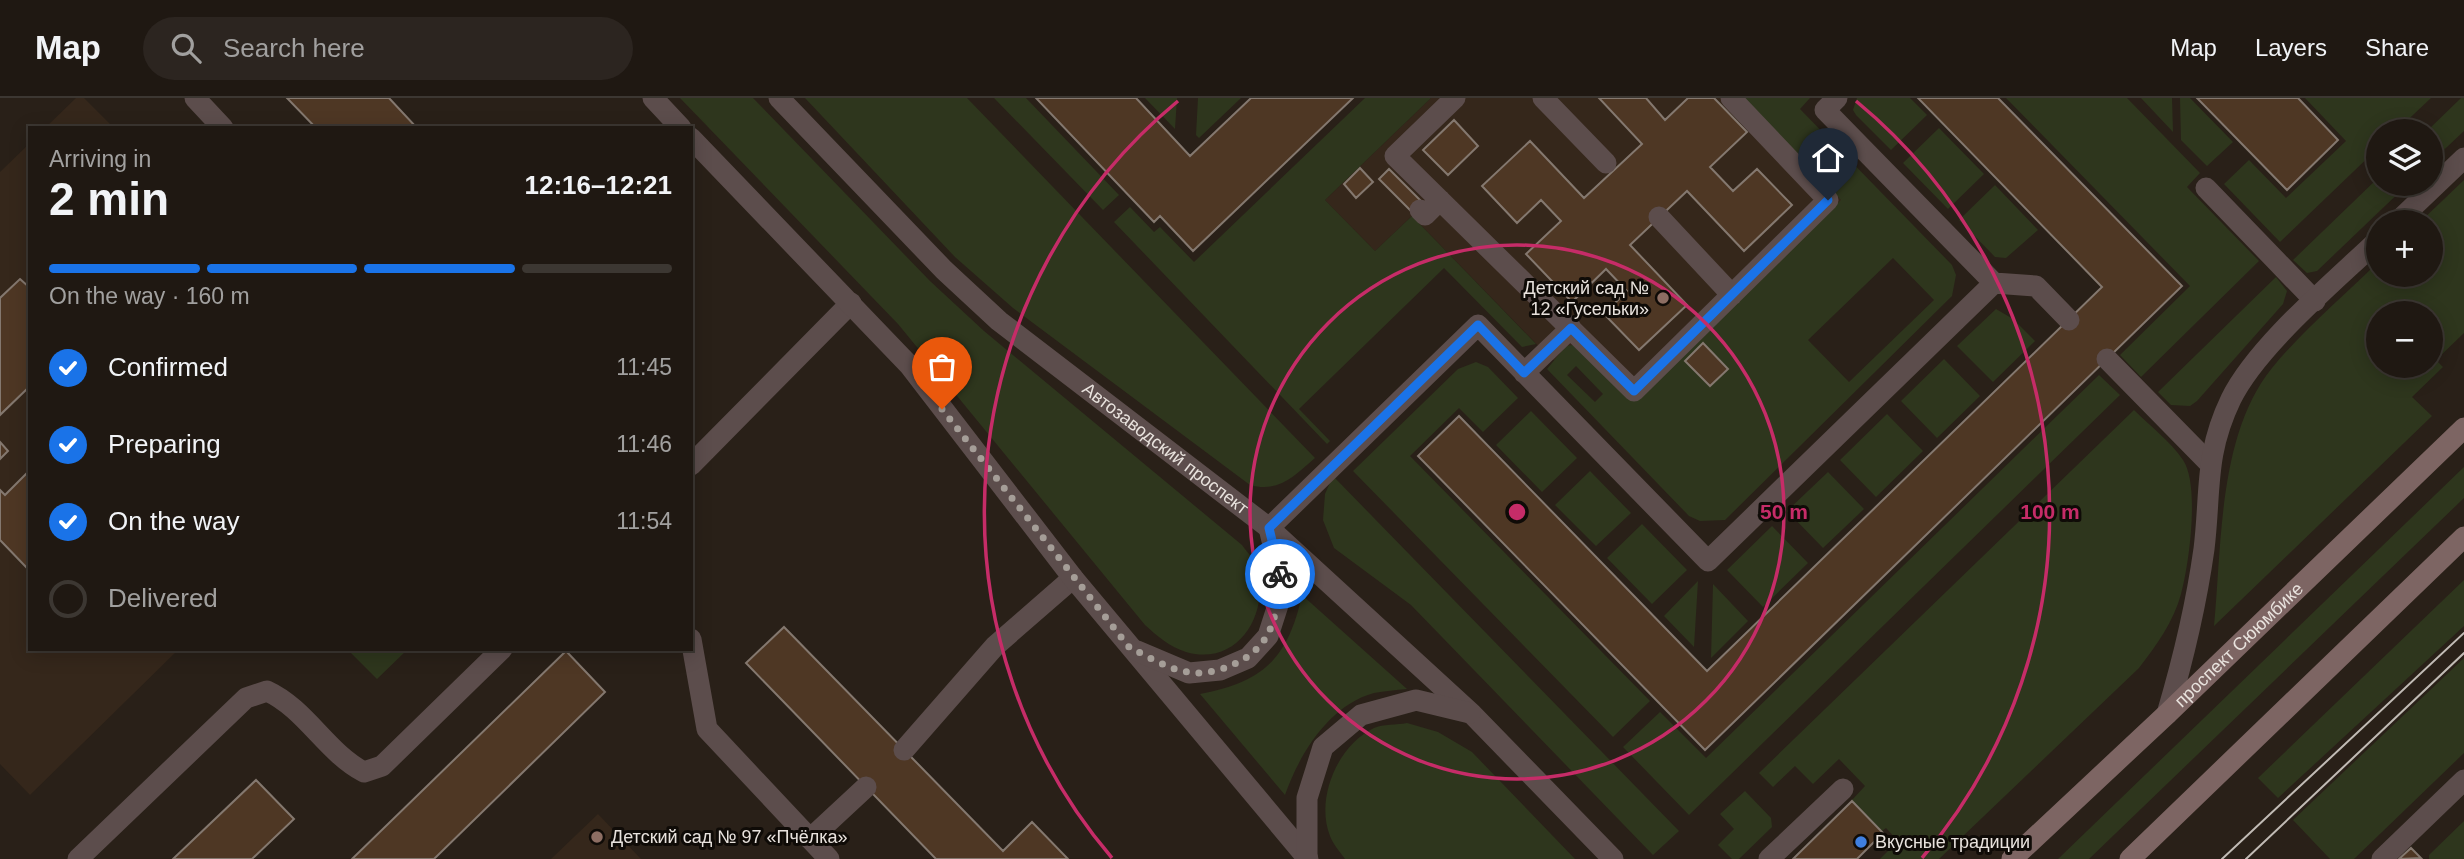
<!DOCTYPE html>
<meta charset="utf-8">
<style>
body{margin:0;font-family:Helvetica,sans-serif;background:#2c2520;color:#f1f3f6;height:100vh;display:flex;flex-direction:column;font-size:26px;white-space:nowrap}
*{box-sizing:border-box;margin:0}
p{font-size:23px;color:#a1a09f}
.icon{flex:none;width:38px;height:38px;fill:none;stroke:currentColor;stroke-width:2;stroke-linecap:round;stroke-linejoin:round}
.map{position:relative;flex:1;overflow:hidden}
.details{position:absolute;left:28px;top:28px;width:665px;height:525px;display:flex;flex-direction:column;background:#1f1812;border-radius:0px;box-shadow:0 4px 18px #0003,0 0 0 2px #3c3732}
.details>*{flex:none}
.controls{position:absolute;left:2366px;top:21px;display:grid;gap:14px}
.controls a{display:grid;place-items:center;width:77px;height:77px;border-radius:50%;background:#1f1812;box-shadow:0 4px 18px #0003,0 0 0 2px #3c3732;font-size:35px}
.pin{position:absolute;display:grid;place-items:center;width:60px;height:60px;color:#fff;margin:-72px -30px;border-radius:50% 50% 50% 0;rotate:-45deg;box-shadow:0 0 7px #0007}
.pin .icon{rotate:45deg}
.courier{position:absolute;display:grid;place-items:center;width:70px;height:70px;margin:-35px;border:5px solid #1a73e8;border-radius:50%;background:#fff;color:#222;box-shadow:0 2px 9px #0007}
.head em{font-style:normal;font-weight:700}
.head div{display:flex;flex-direction:column-reverse}
.head{display:flex;align-items:center;justify-content:space-between;height:119px;padding:0 21px}
h1{font-size:46px;font-weight:700;line-height:52px}
.bar{display:grid;grid-template-columns:repeat(4,1fr);gap:10px 7px;align-content:center;height:84px;padding:0 21px}
.bar i{height:9px;border-radius:5px;background:#3c3732}
.bar .current{background:#1a73e8}
.bar p{grid-column:span 4}
ol{padding:0 21px;list-style:none}
li{display:flex;align-items:center;gap:21px;height:77px}
li p{margin-inline-start:auto}
li .icon{padding:7px;border-radius:50%;background:#1a73e8;color:#fff;stroke-width:4}
li:last-child{color:#a1a09f}
li i{width:38px;height:38px;border:4px solid #3c3732;border-radius:50%}
header{display:flex;align-items:center;gap:42px;box-sizing:border-box;height:98px;padding:0 35px;background:#1f1812;border-bottom:2px solid #3c3732}
header strong{font-size:33px}
nav{display:flex;gap:38px;margin-inline-start:auto;font-size:24px}
.search{width:490px;height:63px;background:#2c2520;display:flex;align-items:center;gap:18px;box-sizing:border-box;padding:0 24px;border-radius:38px;color:#a1a09f;font-size:26px}
.map>svg:first-child{display:block}
.built{fill:#35271b}
.green{fill:#2e361d;fill-rule:evenodd}
.building{fill:#4e3724;stroke:#84786f;stroke-width:2}
.lines{fill:none;stroke-linecap:round;stroke-linejoin:round}
.service{stroke:#5c4d4c;stroke-width:21}
.minor{stroke:#5c4d4c;stroke-width:21}
.tertiary{stroke:#5c4d4c;stroke-width:21}
.secondary{stroke:#7d6563;stroke-width:21}
.tram{stroke:#c1bbb5;stroke-width:2}
.done{stroke:#a59e98;stroke-width:7;stroke-dasharray:0 12.6}
.route{stroke:#1a73e8;stroke-width:9}
.ring{fill:none;stroke:#c62c68;stroke-width:3.5}
.education-dot{fill:#8d6e63;stroke:#0f0b07;stroke-width:2.5}
.shop-dot{fill:#3f7fe0;stroke:#0f0b07;stroke-width:2.5}
.labels{text-anchor:middle;stroke-width:6;stroke-linejoin:round;paint-order:stroke}
.poi-label{font-size:18px;fill:#e8e2dd;stroke:#0f0b07;text-anchor:start}
.street-label{font-size:18px;fill:#e8e2dd;stroke:#0f0b07}
.centre{fill:#c62c68;stroke:#0f0b07;stroke-width:3.5}
.ring-label{font-size:21px;text-anchor:middle;font-weight:bold;fill:#c62c68;stroke:#0f0b07;stroke-width:6;stroke-linejoin:round;paint-order:stroke}
</style>
<header>
<strong>Map</strong>
<div class="search"><svg class="icon" aria-label="search" viewBox="0 0 24 24"><circle cx="10" cy="10" r="6"/><path d="M15 15l6 6"/></svg>Search here</div>
<nav><a>Map</a><a>Layers</a><a>Share</a></nav>
</header>
<div class="map">
<svg width="2464" height="761" viewBox="0 0 2464 761">
<rect width="100%" height="100%" fill="#292018"/>
<path class="built" d="M76 0H84L114 30H45Z
M1431 0H1758L1896 141 1608 297 1575 263 1552 262 1412 118 1375 153 1325 102Z
M30 45V551H179L30 697 0 666V74Z
M598 716 641 761H551Z"/>
<path class="green" d="M680 0H753L930 183 984 233 1242 447C1247 454 1255 462 1257 470 1270 516 1238 569 1186 554 1170 549 1157 538 1145 527L898 226Z
M805 0H967L1315 360C1294 378 1279 395 1250 387L1013 210 955 159Z
M994 0H1026L1119 97 1103 112Z
M1145 0H1177L1175 31Z
M1198 0H1241L1199 40 1196 37Z
M1365 0H1431L1325 102 1375 153 1412 118 1536 246 1522 249 1444 170 1299 311 1330 343 1327 346 1114 124 1130 109 1154 134 1160 129 1194 164Z
M1744 0H1810L1800 11 1952 167 1956 177 1952 198 1725 422 1700 423 1689 418 1547 271 1566 248 1573 247 1631 302 1841 102ZM1893 160 1934 202 1849 284 1808 242ZM1576 268 1603 296 1595 304 1567 277Z
M1857 0H1910L1927 17 1891 52 1856 17 1853 12Z
M2006 0H2127L2200 75 2187 89 2259 163 2141 279 2120 257 2190 188Z
M2141 0H2172L2173 34Z
M2180 0H2190L2233 44 2207 68 2181 42Z
M2305 0H2431L2396 33H2378V50L2280 144 2224 86 2249 62 2286 100 2346 43Z
M2461 0H2464V33L2431 64V33H2427Z
M1939 30 1984 76 1948 111 1903 65Z
M2378 80V86H2408L2317 173 2307 175 2293 162Z
M2464 82V235L2436 262 2443 269 2412 299 2432 318 2214 528C2222 446 2218 337 2272 270 2303 232 2343 199 2378 164V177H2431V124H2420ZM2378 215H2431V268H2378Z
M1995 87 2038 132 2006 160 1995 159 1959 122Z
M2276 179 2287 193 2283 206 2197 303 2190 308 2171 307 2158 294Z
M1996 211 2013 221 2035 243 1993 284 1957 248Z
M1944 261 1980 298 1937 340 1901 303Z
M1476 264 1488 269 1518 300 1483 334 1459 310 1410 358 1650 603 1613 639 1353 373 1458 271Z
M2099 277 2120 297 1689 717 1623 649 1660 614 1706 660Z
M2134 312C2150 328 2171 344 2183 362 2200 387 2189 467 2181 496 2174 523 2156 548 2139 570L1939 761H1880L1898 743 1886 730 1882 733 1852 702 1865 688 1839 661 1813 686 1795 668 1773 689 1759 675Z
M1531 313 1577 360 1542 394 1496 347Z
M1887 316 1923 353 1876 399 1840 362Z
M2464 369V400L2089 761H2058Z
M1590 373 1631 415 1596 448 1555 407Z
M1828 374 1864 411 1823 450 1787 413Z
M1333 378 1679 733 1653 757 1411 507 1334 450 1323 422 1325 396Z
M1642 426 1687 472 1652 506 1607 460Z
M1772 428 1808 465 1763 509 1727 472Z
M2464 482V528L2278 700 2258 680Z
M1698 483 1694 549 1664 518Z
M1713 486 1748 523 1711 560Z
M1302 497 1407 591C1396 592 1384 593 1374 595 1329 607 1299 657 1285 697L1200 596C1264 584 1288 560 1302 497Z
M347 551H408L377 581Z
M2464 560V655L2354 761H2330L2293 722Z
M1407 625 1438 634 1472 654 1575 761H1345C1340 754 1333 746 1330 738 1315 700 1338 647 1374 630 1383 626 1397 627 1407 625Z
M1745 693 1771 720 1772 729 1739 761H1732L1718 747 1734 731 1720 716Z
M2464 723V761H2429V757Z"/>
<path class="building" d="M287 0H389L417 30H316Z
M1036 0H1136L1190 58 1251 0H1353L1193 153 1160 118 1154 124Z
M1599 0H1646L1665 22 1688 0H1714L1747 34 1710 69 1733 93 1757 71 1792 107 1744 153 1687 93 1630 147 1687 207 1639 252 1604 216 1627 193 1606 171 1572 204 1526 156 1561 123 1541 102 1517 125 1482 88 1530 43 1584 100 1642 46Z
M1918 0H1998L2182 188 1705 652 1418 358 1459 318 1707 573 2102 189Z
M2197 0H2298L2338 42 2287 92Z
M1454 22 1478 48 1448 77 1423 52Z
M1360 70 1373 84 1356 100 1344 86Z
M1389 71 1425 107 1415 117 1379 81Z
M20 181 30 190V288L0 317V200Z
M1703 245 1728 271 1710 288 1685 263Z
M0 344 8 353 0 361Z
M27 375 30 378 27 470 0 442V392L5 397Z
M784 529 1003 753 1032 724 1068 761H936L746 565Z
M566 553 605 594 434 761H352Z
M256 682 294 721 252 761H173Z
M1852 703 1883 735 1857 761H1793Z
M2411 750 2421 760 2399 761Z"/>
<g class="lines">
<path class="service" d="M195 0 223 30
M1455 0 1395 58 1634 293 1828 102 1731 0
M1543 0 1606 65
M2206 90 2315 203
M1420 112 1425 117 1440 102
M1659 119 1732 197
M1994 185 2036 188 2069 222
M2107 261 2209 365
M1524 275 1571 230
M691 367 851 205
M1269 430 1478 227 1708 463 1994 185 1825 12 1837 0
M691 541 707 631 829 761
M904 652 995 548 1073 480
M810 741 866 689
M78 761 246 600 267 593C306 611 326 654 364 674L382 668 502 551
M1769 761 1843 691"/>
<path class="minor" d="M2397 124 2464 60
M2167 616C2183 562 2196 508 2204 451 2211 394 2204 357 2231 301 2257 248 2334 184 2378 142
M2382 761 2464 682"/>
<g class="tertiary">
<path d="M653 0 681 30"/>
<path id="s1" d="M779 0 944 172 999 223 1269 430 1472 616 1613 761"/>
<path d="M691 40 910 268 1073 480 1308 761"/>
<path d="M1137 553 1189 575 1220 572 1248 560 1268 538 1278 507 1280 476 1269 430"/>
<path d="M1307 760V700L1323 649 1361 617 1416 602 1470 615"/>
</g>
<g class="secondary">
<path id="s2" d="M2012 761 2167 616 2464 330"/>
<path d="M2130 761 2464 439"/>
</g>
<path class="tram" d="M2222 761 2464 535
M2246 761 2464 555"/>
</g>
<g class="lines">
<path class="done" d="M942 311 1129 549C1147 558 1167 571 1188 574 1200 577 1218 573 1230 568 1273 550 1277 519 1280 476"/>
<path class="route" d="M1280 476 1269 430 1478 227 1524 275 1571 230 1634 293 1828 102"/>
</g>
<g class="ring">
<circle cx="1517" cy="414" r="267"/>
<path d="M1112 760A533 533 0 0 1 1178 3M1856 3A533 533 0 0 1 1922 760"/>
</g>
<g class="education-dot">
<circle cx="1663" cy="200" r="7"/>
<circle cx="597" cy="739" r="7"/>
</g>
<circle class="shop-dot" cx="1861" cy="744" r="7"/>
<g class="labels">
<g class="poi-label">
<text x="1649" y="196" text-anchor="end">Детский сад №<tspan x="1649" dy="21">12 «Гусельки»</tspan></text>
<text x="611" y="745">Детский сад № 97 «Пчёлка»</text>
<text x="1875" y="750">Вкусные традиции</text>
</g>
<g class="street-label">
<text dy="6" stroke="none"><textPath href="#s1" startOffset="523">Автозаводский проспект</textPath></text>
<text dy="6" stroke="none"><textPath href="#s2" startOffset="312">проспект Сююмбике</textPath></text>
</g>
</g>
<circle cx="1517" cy="414" r="10" class="centre"/>
<g class="ring-label">
<text x="1784" y="421">50 m</text>
<text x="2050" y="421">100 m</text>
</g>
</svg>
<div class="controls">
<a><svg class="icon" aria-label="layers" viewBox="0 0 24 24"><path d="M12 4l9 5-9 5-9-5zM3 14l9 5 9-5"/></svg></a>
<a>+</a>
<a>−</a>
</div>
<div class="pin" style="left:942px;top:311px;background:#ea580c"><svg class="icon" aria-label="bag" viewBox="0 0 24 24"><path d="M5 8h14l-1 12H6zM9 8a3 3 0 0 1 6 0"/></svg></div>
<div class="pin" style="left:1828px;top:102px;background:#1f2937"><svg class="icon" aria-label="home" viewBox="0 0 24 24"><path d="M3 11l9-7 9 7M6 9v11h12V9"/></svg></div>
<div class="courier" style="left:1280px;top:476px"><svg class="icon" aria-label="bike" viewBox="0 0 24 24"><circle cx="6" cy="16" r="4"/><circle cx="18" cy="16" r="4"/><path d="M6 16l4-8h5l3 8M10 8l3 8H6M13 5h3"/></svg></div>
<section class="details">
<div class="head"><div><h1>2 min</h1><p>Arriving in</p></div><em>12:16–12:21</em></div>
<div class="bar"><i class="current"></i><i class="current"></i><i class="current"></i><i></i><p>On the way · 160 m</p></div>
<ol>
<li><svg class="icon" aria-label="check" viewBox="0 0 24 24"><path d="M5 12l5 5 9-10"/></svg>Confirmed<p>11:45</p></li>
<li><svg class="icon" aria-label="check" viewBox="0 0 24 24"><path d="M5 12l5 5 9-10"/></svg>Preparing<p>11:46</p></li>
<li><svg class="icon" aria-label="check" viewBox="0 0 24 24"><path d="M5 12l5 5 9-10"/></svg>On the way<p>11:54</p></li>
<li><i></i>Delivered</li>
</ol>
</section>
</div>
